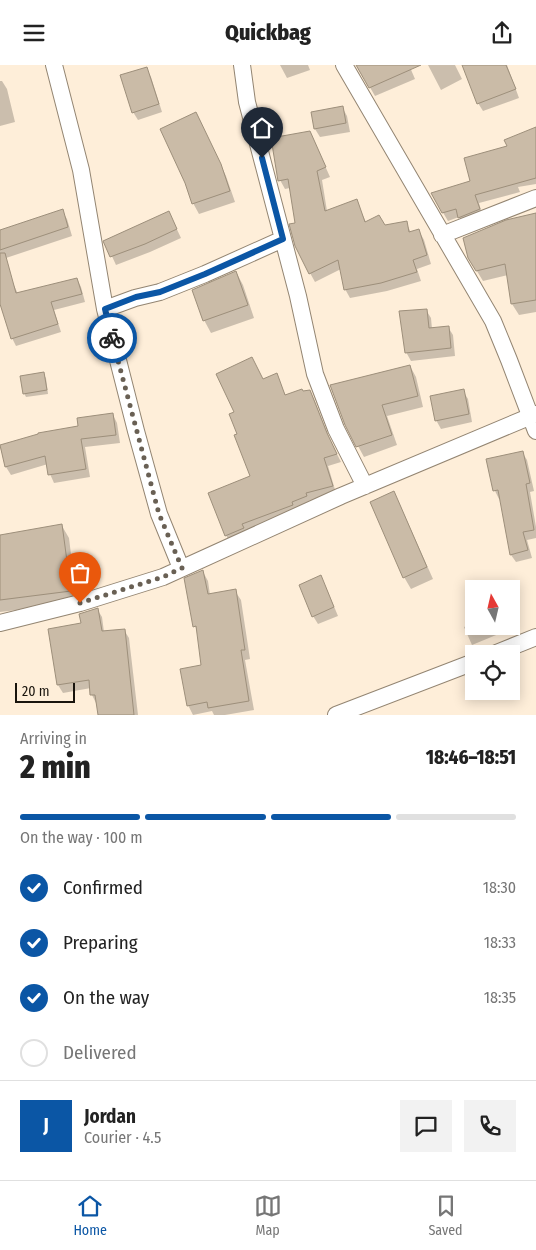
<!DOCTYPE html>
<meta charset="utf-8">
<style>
body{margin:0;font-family:"Fira Sans Condensed",sans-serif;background:#f2f2f2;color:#222;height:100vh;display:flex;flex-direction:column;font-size:19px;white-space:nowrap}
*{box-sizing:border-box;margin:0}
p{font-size:16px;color:#767676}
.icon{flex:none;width:28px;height:28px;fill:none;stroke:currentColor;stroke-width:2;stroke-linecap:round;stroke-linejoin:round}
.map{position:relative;height:650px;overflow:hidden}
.details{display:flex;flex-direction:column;background:#fff;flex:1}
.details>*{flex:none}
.needle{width:32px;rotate:352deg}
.controls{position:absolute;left:465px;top:515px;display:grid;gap:10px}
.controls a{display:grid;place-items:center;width:55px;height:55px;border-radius:0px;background:#fff;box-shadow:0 2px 12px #0003;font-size:25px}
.scale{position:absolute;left:15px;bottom:12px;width:60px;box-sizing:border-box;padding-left:5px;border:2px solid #19140d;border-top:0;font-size:14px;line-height:18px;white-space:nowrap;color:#19140d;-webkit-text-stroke:4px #feeed9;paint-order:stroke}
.pin{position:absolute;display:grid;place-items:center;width:42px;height:42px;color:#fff;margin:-51px -21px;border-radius:50% 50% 50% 0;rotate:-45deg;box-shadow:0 0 5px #0007}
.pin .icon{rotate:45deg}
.courier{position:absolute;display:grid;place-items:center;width:50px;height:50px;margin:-25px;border:4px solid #0b56a5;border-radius:50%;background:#fff;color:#222;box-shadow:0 1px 6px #0007}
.head em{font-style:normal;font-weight:800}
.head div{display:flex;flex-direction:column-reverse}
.head{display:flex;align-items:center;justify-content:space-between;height:85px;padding:0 20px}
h1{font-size:32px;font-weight:800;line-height:38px}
.bar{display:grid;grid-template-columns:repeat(4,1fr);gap:8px 5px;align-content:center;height:60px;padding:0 20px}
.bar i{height:6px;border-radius:4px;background:#e0e0e0}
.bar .selected{background:#0b56a5}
.bar p{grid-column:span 4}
.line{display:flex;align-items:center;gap:12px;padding:0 20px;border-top:1px solid #e0e0e0}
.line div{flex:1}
.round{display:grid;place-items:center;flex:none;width:52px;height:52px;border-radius:0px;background:#f2f2f2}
ol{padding:0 20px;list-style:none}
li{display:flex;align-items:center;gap:15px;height:55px}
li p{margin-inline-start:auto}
li .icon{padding:5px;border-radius:50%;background:#0b56a5;color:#fff;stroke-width:4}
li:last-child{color:#767676}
li i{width:28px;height:28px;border:2px solid #e0e0e0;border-radius:50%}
header{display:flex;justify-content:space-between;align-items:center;height:65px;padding:0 20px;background:#fff;font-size:22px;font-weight:800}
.tab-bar{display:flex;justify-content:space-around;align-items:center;height:70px;border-top:1px solid #e0e0e0;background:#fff;font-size:14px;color:#767676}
.tab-bar a{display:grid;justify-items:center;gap:2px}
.tab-bar .selected{color:#0b56a5}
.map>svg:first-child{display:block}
.shadow{fill:#0003}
.building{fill:#cabba7;stroke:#9d8f7b}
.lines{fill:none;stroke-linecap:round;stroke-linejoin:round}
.street-casing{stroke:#938572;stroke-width:18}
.street{stroke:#fff;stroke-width:16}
.done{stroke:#696054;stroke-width:5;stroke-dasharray:0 9}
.route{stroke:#0b56a5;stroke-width:6}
</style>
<header><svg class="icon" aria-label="menu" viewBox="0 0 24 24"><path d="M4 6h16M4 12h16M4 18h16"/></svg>Quickbag<svg class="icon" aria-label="share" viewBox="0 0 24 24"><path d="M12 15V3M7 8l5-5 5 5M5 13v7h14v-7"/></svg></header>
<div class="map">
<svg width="536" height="650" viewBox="0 0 536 650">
<rect width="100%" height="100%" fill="#feeed9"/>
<path class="shadow" d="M280 0H308L310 5 287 13Z
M357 0H409L415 14 375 31Z
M428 0H455L462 14 441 25Z
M469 0H507L519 33 483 46 478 38Z
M146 3 151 12 162 47 138 55 133 47Z
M0 16H2L7 24 15 57 0 61Z
M342 42 347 51 350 67 320 72 315 64Z
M196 48 226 111 235 137 199 149 193 138Z
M536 63V119L518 122 520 127 479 138 483 152 464 160 459 152 448 156 432 129 472 117 509 82Z
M310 67 330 112 322 115 327 146 356 136 366 157 385 161 406 157 411 168 419 166 424 175 431 199 417 204 421 216 387 226 350 233 345 224 341 204 315 217 310 208 297 159 290 123 285 124 280 115Z
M62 146 67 154 72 171 0 195V166Z
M173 156 181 173 150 187 116 200 105 176Z
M469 193 536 197V247L519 250 512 239 508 210 483 216Z
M236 207 243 220 254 253 211 268 204 255Z
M77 214 81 222 85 237 54 245 61 267 16 281 12 273 0 235V219L12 216 18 229Z
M426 245 431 253 432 264 448 262 453 270 455 291 411 296 406 287Z
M410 301 416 312 423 342 387 351 397 380 364 392 346 359Z
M43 309 46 313 48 329 26 332 24 328Z
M276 310 286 331 310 326 314 334 331 377 341 397 328 401 336 428 309 436 311 440 230 478 226 470 252 412 238 370 235 347 263 315Z
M463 326 468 334 472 357 441 364 436 355Z
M113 350 117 358 120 378 85 382 90 412 54 418 50 409 48 399 11 410 6 402 0 382 39 370 80 362Z
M522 387 527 395 534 426 530 427 536 462V473L527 475 532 493 516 497 511 490 501 434H499L495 426 487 395Z
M393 428 400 440 433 514 411 524 404 512Z
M62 461 69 473 77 538 0 547V471Z
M203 507 208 516 210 530 235 526 241 535 250 594 245 595 254 645 225 650H214L212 646 193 650 188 640 203 601 198 567 195 561Z
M325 520 338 551 318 559 313 551Z
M97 544 102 552 104 567 124 565 129 573 138 650H100L96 638 92 630 91 623 63 628 58 620 82 559Z
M474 558V561H500L501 568 472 580 464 562Z"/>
<path class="building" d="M356 0H421L369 23Z
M462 0H506L516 24 477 39Z
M147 2 159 39 132 48 120 10Z
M343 41 346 58 314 64 311 47Z
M196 47 221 99 230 126 192 139 185 118 160 64Z
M536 62V113L475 130 480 144 458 153 456 144 442 148 431 128 470 116 464 93 507 81 504 75Z
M310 66 326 102 317 106 325 146 357 134 365 157 379 150 385 160 407 156 409 167 419 164 427 190 413 195 417 207 381 218 344 225 338 195 309 209 295 181 289 159 295 158 288 114 278 116 271 73Z
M63 144 68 162 0 185V165Z
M169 146 177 164 145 179 110 192 103 176Z
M536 148V235L511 239 505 199 476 206 468 193 463 173 506 155Z
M0 188H5L16 228 77 213 82 229 51 237 58 259 11 274 0 239Z
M236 206 248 240 203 256 192 225Z
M427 244 429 263 449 261 451 283 405 288 399 246Z
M252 292 263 314 277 308 285 330 302 324 303 326 310 325 327 368 337 389 324 393 333 421 306 428 307 431 292 437 293 440 242 459 244 463 225 471 208 428 250 411 234 370 237 369 229 349 234 347 216 309Z
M410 300 418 331 382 340 392 370 356 382 345 360 330 320Z
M44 307 47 325 23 329 20 311Z
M464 324 469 349 435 356 430 331Z
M113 348 116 370 81 374 86 404 48 410 45 391 5 402 0 380 38 369V368L78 361 77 353Z
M523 386 530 418 526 419 534 465 523 467 528 485 510 490 498 425 493 426 486 394Z
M394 426 427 502 403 513 370 437Z
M62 459 71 526 0 535V470Z
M203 505 208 529 236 524 245 585H241L249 636 208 643 207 637 187 641 180 604 201 600 196 561 193 562 184 513Z
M321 510 334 542 312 552 299 520Z
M98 543 102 566 125 564 134 650H98L95 630H90L89 615 57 620 48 564 81 558 79 549Z"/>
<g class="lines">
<defs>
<path id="street" d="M54 0 81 105 105 244 136 366 159 449 181 503
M242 0 247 37 298 231 315 309 336 364 365 421
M344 0 493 256 509 295 536 366
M442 170 536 133
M105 244 135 233 160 227 205 209 283 174
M0 558 80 538 163 512 341 431 536 349
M494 589 536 572
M336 650 474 597"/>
</defs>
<use href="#street" class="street-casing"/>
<use href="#street" class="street"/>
</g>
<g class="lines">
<path class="done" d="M80 538 163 512 182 503 159 449 112 273"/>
<path class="route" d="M112 273 105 244 136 232 160 227 205 209 283 174 262 93"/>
</g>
</svg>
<div class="controls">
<a><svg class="needle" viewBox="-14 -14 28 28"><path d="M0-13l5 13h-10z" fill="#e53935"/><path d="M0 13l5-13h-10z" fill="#767676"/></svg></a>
<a><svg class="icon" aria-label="locate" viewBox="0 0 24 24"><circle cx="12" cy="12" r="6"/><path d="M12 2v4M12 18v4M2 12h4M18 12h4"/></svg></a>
</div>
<div class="scale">20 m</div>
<div class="pin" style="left:80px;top:538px;background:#ea580c"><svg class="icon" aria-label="bag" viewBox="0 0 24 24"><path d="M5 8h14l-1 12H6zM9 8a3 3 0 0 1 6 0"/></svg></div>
<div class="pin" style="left:262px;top:93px;background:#1f2937"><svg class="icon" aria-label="home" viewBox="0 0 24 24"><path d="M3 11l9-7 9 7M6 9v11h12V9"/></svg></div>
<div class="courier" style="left:112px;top:273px"><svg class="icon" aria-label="bike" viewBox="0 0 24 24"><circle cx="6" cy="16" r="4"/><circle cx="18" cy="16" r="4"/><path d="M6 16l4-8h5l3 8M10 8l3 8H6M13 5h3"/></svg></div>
</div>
<section class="details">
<div class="head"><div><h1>2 min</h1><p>Arriving in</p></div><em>18:46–18:51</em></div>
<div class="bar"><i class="selected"></i><i class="selected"></i><i class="selected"></i><i></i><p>On the way · 100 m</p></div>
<ol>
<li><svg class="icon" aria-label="check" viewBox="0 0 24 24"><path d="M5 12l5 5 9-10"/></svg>Confirmed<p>18:30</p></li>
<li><svg class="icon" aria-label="check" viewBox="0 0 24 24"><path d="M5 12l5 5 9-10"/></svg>Preparing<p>18:33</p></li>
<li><svg class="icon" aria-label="check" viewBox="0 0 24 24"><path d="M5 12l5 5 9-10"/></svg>On the way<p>18:35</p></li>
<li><i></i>Delivered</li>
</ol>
<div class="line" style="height:90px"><b class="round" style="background:#0b56a5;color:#fff">J</b><div><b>Jordan</b><p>Courier · 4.5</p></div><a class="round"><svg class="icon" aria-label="chat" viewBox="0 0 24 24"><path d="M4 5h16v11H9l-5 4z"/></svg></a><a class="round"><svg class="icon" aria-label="phone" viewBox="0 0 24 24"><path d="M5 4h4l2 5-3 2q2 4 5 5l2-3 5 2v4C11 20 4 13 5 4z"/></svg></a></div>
</section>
<nav class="tab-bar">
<a class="selected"><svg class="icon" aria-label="home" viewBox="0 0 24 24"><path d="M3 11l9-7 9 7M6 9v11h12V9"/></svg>Home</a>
<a><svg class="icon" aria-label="map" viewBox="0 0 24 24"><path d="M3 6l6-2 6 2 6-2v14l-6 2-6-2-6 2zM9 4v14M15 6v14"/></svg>Map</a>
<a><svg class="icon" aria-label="saved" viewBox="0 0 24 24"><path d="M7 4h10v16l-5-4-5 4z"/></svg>Saved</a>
</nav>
